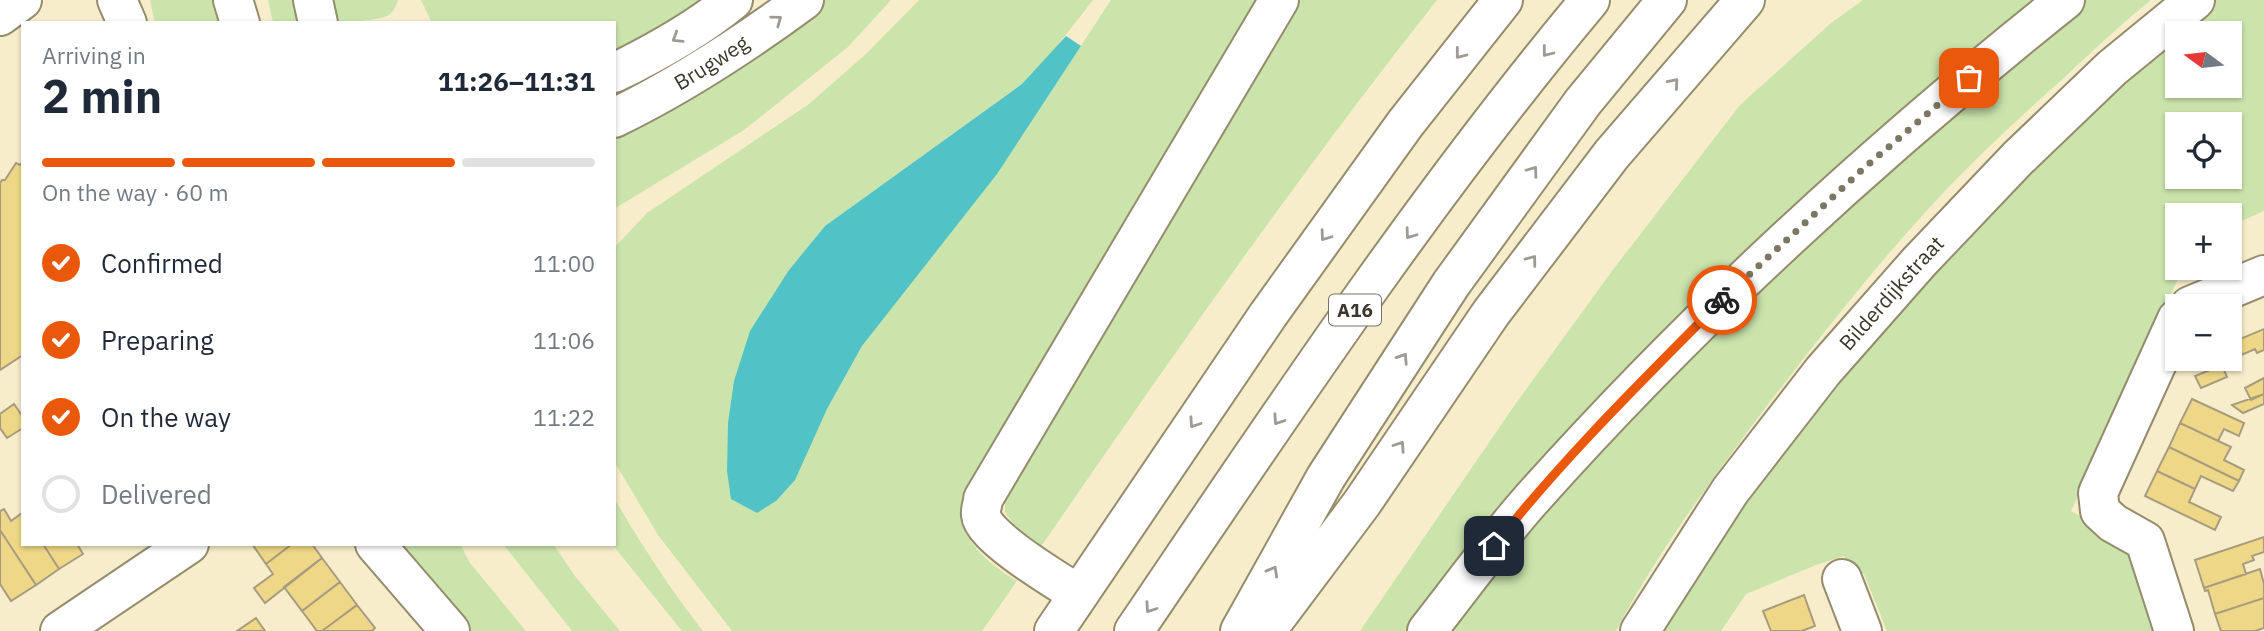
<!DOCTYPE html>
<meta charset="utf-8">
<style>
body{margin:0;font-family:"IBM Plex Sans",sans-serif;background:#f6f6f7;color:#1f2937;height:100vh;display:flex;flex-direction:column;font-size:26px;white-space:nowrap}
*{box-sizing:border-box;margin:0}
p{font-size:23px;color:#747a83}
.icon{flex:none;width:38px;height:38px;fill:none;stroke:currentColor;stroke-width:2;stroke-linecap:round;stroke-linejoin:round}
.map{position:relative;flex:1;overflow:hidden}
.sheet{position:absolute;left:21px;top:21px;width:595px;height:525px;display:flex;flex-direction:column;background:#fff;border-radius:0px;box-shadow:0 2px 5px #0004}
.sheet>*{flex:none}
.needle{width:46px;rotate:285deg}
.fabs{position:absolute;left:2165px;top:21px;display:grid;gap:14px}
.fabs a{display:grid;place-items:center;width:77px;height:77px;border-radius:0px;background:#fff;box-shadow:0 2px 5px #0004;font-size:35px}
.pin{position:absolute;display:grid;place-items:center;width:60px;height:60px;color:#fff;margin:-30px;border-radius:14px;box-shadow:0 4px 10px #0006}
.courier{position:absolute;display:grid;place-items:center;width:70px;height:70px;margin:-35px;border:5px solid #ea580c;border-radius:50%;background:#fff;color:#222;box-shadow:0 2px 9px #0007}
.overview em{font-style:normal;font-weight:700}
.overview div{display:flex;flex-direction:column-reverse}
.overview{display:flex;align-items:center;justify-content:space-between;height:119px;padding:0 21px}
h1{font-size:46px;font-weight:700;line-height:52px}
.bar{display:grid;grid-template-columns:repeat(4,1fr);gap:10px 7px;align-content:center;height:84px;padding:0 21px}
.bar i{height:9px;border-radius:5px;background:#e0e1e3}
.bar .current{background:#ea580c}
.bar p{grid-column:span 4}
ol{padding:0 21px;list-style:none}
li{display:flex;align-items:center;gap:21px;height:77px}
li p{margin-inline-start:auto}
li .icon{padding:7px;border-radius:50%;background:#ea580c;color:#fff;stroke-width:4}
li:last-child{color:#747a83}
li i{width:38px;height:38px;border:4px solid #e0e1e3;border-radius:50%}
.map>svg:first-child{display:block}
.green{fill:#cbe4ac;fill-rule:evenodd}
.water{fill:#51c3c7}
.building{fill:#efd788;stroke:#a79d7e;stroke-width:2}
.lines{fill:none;stroke-linecap:round;stroke-linejoin:round}
.minor-casing{stroke:#958c6d;stroke-width:42}
.major-casing{stroke:#958c6d;stroke-width:42}
.highway-casing{stroke:#958c6d;stroke-width:42}
.minor{stroke:#fff;stroke-width:38}
.major{stroke:#fff;stroke-width:38}
.highway{stroke:#fff;stroke-width:38}
.oneway{stroke:#9d9b94}
.done{stroke:#7d7762;stroke-width:7;stroke-dasharray:0 12.6}
.route{stroke:#ea580c;stroke-width:9}
.labels{text-anchor:middle;stroke-width:5;stroke-linejoin:round;paint-order:stroke}
.shield{fill:#fff;stroke:#76736a;stroke-width:2}
.shield-label{font-size:19px;font-weight:bold;fill:#3b372a}
.street-label{font-size:21px;fill:#3b372a;stroke:#fff}
</style>
<div class="map">
<svg width="2264" height="631" viewBox="0 0 2264 631">
<rect width="100%" height="100%" fill="#f7edcb"/>
<path class="green" d="M150 0H218L224 23H155Z
M268 0H297L302 23H273Z
M322 0H398C396 6 394 11 389 15 379 21 337 23 324 23Z
M421 0H710L614 57V23H432Z
M823 0H891L848 47 744 130 614 209V133Z
M919 0H1093L1053 51 1022 84 825 226 789 270 728 450 727 471 827 409 862 346 1024 133 1111 0H1262L966 503C965 509 963 518 964 525 969 549 997 569 1017 581L982 631H732L658 535 614 461V248L647 213 809 104 867 53Z
M1295 0H1437C1297 177 1168 362 1040 548L1015 527 1005 512V494Z
M1863 0H2050L1415 631H1360L1514 406 1612 271 1740 105 1831 23Z
M2085 0H2151C2122 23 2095 49 2068 74 2021 116 1973 160 1931 206 1872 270 1819 338 1766 407 1712 479 1658 551 1616 631H1443L1631 408 1947 115Z
M2206 0H2264V211L2230 226V215H2177V268H2183L2071 511 2133 544 2163 631H1887L1864 574 1851 569 1844 556 1816 565 1746 594 1721 631H1658L1687 582 1828 394 1978 213ZM2177 33H2230V86H2177ZM2177 124H2230V177H2177Z
M614 498C641 544 670 589 703 631H682L612 544H614Z
M397 544H460L470 563 526 631H471L437 594Z
M503 544H553L575 576 620 631H572Z"/>
<path class="water" d="M1066 36 1081 46 997 174 862 346 827 409 795 480 776 501 757 513 731 499 727 471 728 423 734 381 750 331 789 270 825 226 1022 84Z"/>
<path class="building" d="M23 161V355L0 370V183L2 180H5L16 163 20 165Z
M2264 329V350L2257 353 2255 349 2239 356 2233 342Z
M2222 365 2227 377 2201 388 2195 376Z
M2264 378V394L2251 400 2245 388Z
M2264 394V404L2243 413 2232 405Z
M2192 399 2244 423 2239 436 2224 429 2218 441 2180 423Z
M14 404 23 417V428L7 438 0 428V414Z
M2180 423 2231 447 2224 460 2244 470 2239 481 2169 447Z
M2169 447 2239 481 2233 491 2201 476 2195 489 2157 471Z
M2157 471 2195 489 2189 502 2221 517 2215 530 2145 496Z
M4 509 11 521 22 513 23 544H43L59 569 36 585 0 530V511Z
M0 530 36 585 11 601 0 584Z
M2264 537V552L2252 556 2254 560 2243 564 2246 574 2204 588 2195 560Z
M43 544H77L83 554 59 569Z
M252 544H292L266 564Z
M292 544H312L322 558 265 603 254 588 273 574 266 564Z
M322 558 340 582 302 611 284 587Z
M2260 569 2264 584V598L2215 614 2208 590 2205 591 2204 588Z
M340 582 357 605 322 631H317L302 611Z
M1804 595 1815 626 1802 631H1771L1763 611Z
M2264 598V628L2255 631H2221L2215 614Z
M357 605 375 628 372 631H322Z
M256 618 265 631H237Z"/>
<g class="lines">
<defs>
<g id="minor">
<path d="M117 0 127 23"/>
<path d="M0 16 22 0"/>
<path d="M2190 306 2264 275"/>
<path d="M375 544 450 631"/>
<path d="M1842 579 1862 631"/>
<path d="M1078 594C1058 581 983 537 981 515 980 510 983 504 983 499L1279 0"/>
<path d="M60 631 189 544"/>
<path d="M1427 631C1461 588 1493 543 1529 502 1692 319 1873 153 2065 0"/>
<path id="s1" d="M1640 631 1730 491 1823 371 1919 262 2018 158 2112 68 2195 0"/>
<path d="M2174 631 2145 541 2113 523 2100 511 2098 493 2177 319"/>
</g>
<g id="major">
<path d="M233 0 240 23"/>
<path d="M313 0 318 23"/>
<path d="M614 73C655 53 698 29 733 0"/>
<path id="s2" d="M614 118C682 85 743 45 804 0"/>
</g>
<path id="highway" d="M1054 631 1268 315 1405 124 1503 0
M1134 631C1279 417 1424 198 1590 0
M1240 631 1326 477 1451 284 1583 102 1667 0
M1266 631 1362 503 1491 313 1612 154 1745 0"/>
</defs>
<use href="#minor" class="minor-casing"/>
<use href="#major" class="major-casing"/>
<use href="#highway" class="highway-casing"/>
<use href="#minor" class="minor"/>
<use href="#major" class="major"/>
<use href="#highway" class="highway"/>
</g>
<defs><path id="oneway-chevron" d="M-2-3.5L2.5 0L-2 3.5" fill="none" stroke-width="1.6" stroke-linecap="round" stroke-linejoin="round" transform="scale(1.75)"/></defs>
<g class="oneway">
<use href="#oneway-chevron" transform="translate(777 20) rotate(-36)"/>
<use href="#oneway-chevron" transform="translate(677 38) rotate(148)"/>
<use href="#oneway-chevron" transform="translate(1547 52) rotate(128)"/>
<use href="#oneway-chevron" transform="translate(1460 54) rotate(128)"/>
<use href="#oneway-chevron" transform="translate(1674 83) rotate(-49)"/>
<use href="#oneway-chevron" transform="translate(1533 171) rotate(-54)"/>
<use href="#oneway-chevron" transform="translate(1410 234) rotate(126)"/>
<use href="#oneway-chevron" transform="translate(1325 236) rotate(126)"/>
<use href="#oneway-chevron" transform="translate(1532 260) rotate(-53)"/>
<use href="#oneway-chevron" transform="translate(1403 358) rotate(-57)"/>
<use href="#oneway-chevron" transform="translate(1278 420) rotate(124)"/>
<use href="#oneway-chevron" transform="translate(1194 423) rotate(124)"/>
<use href="#oneway-chevron" transform="translate(1400 446) rotate(-56)"/>
<use href="#oneway-chevron" transform="translate(1273 571) rotate(-61)"/>
<use href="#oneway-chevron" transform="translate(1150 608) rotate(124)"/>
</g>
<g class="lines">
<path class="done" d="M1722 300 1863 169 1969 78"/>
<path class="route" d="M1494 546C1563 458 1644 379 1722 300"/>
</g>
<g class="labels">
<rect class="shield" x="1329" y="294.5" width="52" height="31" rx="5"/>
<g class="shield-label">
<text x="1355" y="317">A16</text>
</g>
<g class="street-label">
<text dy="7" stroke="none"><textPath href="#s2" startOffset="112">Brugweg</textPath></text>
<text dy="7" stroke="none"><textPath href="#s1" startOffset="422">Bilderdijkstraat</textPath></text>
</g>
</g>
</svg>
<div class="fabs">
<a><svg class="needle" viewBox="-14 -14 28 28"><path d="M0-13l5 13h-10z" fill="#e53935"/><path d="M0 13l5-13h-10z" fill="#747a83"/></svg></a>
<a><svg class="icon" aria-label="locate" viewBox="0 0 24 24"><circle cx="12" cy="12" r="6"/><path d="M12 2v4M12 18v4M2 12h4M18 12h4"/></svg></a>
<a>+</a>
<a>−</a>
</div>
<div class="pin" style="left:1969px;top:78px;background:#ea580c"><svg class="icon" aria-label="bag" viewBox="0 0 24 24"><path d="M5 8h14l-1 12H6zM9 8a3 3 0 0 1 6 0"/></svg></div>
<div class="pin" style="left:1494px;top:546px;background:#1f2937"><svg class="icon" aria-label="home" viewBox="0 0 24 24"><path d="M3 11l9-7 9 7M6 9v11h12V9"/></svg></div>
<div class="courier" style="left:1722px;top:300px"><svg class="icon" aria-label="bike" viewBox="0 0 24 24"><circle cx="6" cy="16" r="4"/><circle cx="18" cy="16" r="4"/><path d="M6 16l4-8h5l3 8M10 8l3 8H6M13 5h3"/></svg></div>
<section class="sheet">
<div class="overview"><div><h1>2 min</h1><p>Arriving in</p></div><em>11:26–11:31</em></div>
<div class="bar"><i class="current"></i><i class="current"></i><i class="current"></i><i></i><p>On the way · 60 m</p></div>
<ol>
<li><svg class="icon" aria-label="check" viewBox="0 0 24 24"><path d="M5 12l5 5 9-10"/></svg>Confirmed<p>11:00</p></li>
<li><svg class="icon" aria-label="check" viewBox="0 0 24 24"><path d="M5 12l5 5 9-10"/></svg>Preparing<p>11:06</p></li>
<li><svg class="icon" aria-label="check" viewBox="0 0 24 24"><path d="M5 12l5 5 9-10"/></svg>On the way<p>11:22</p></li>
<li><i></i>Delivered</li>
</ol>
</section>
</div>
